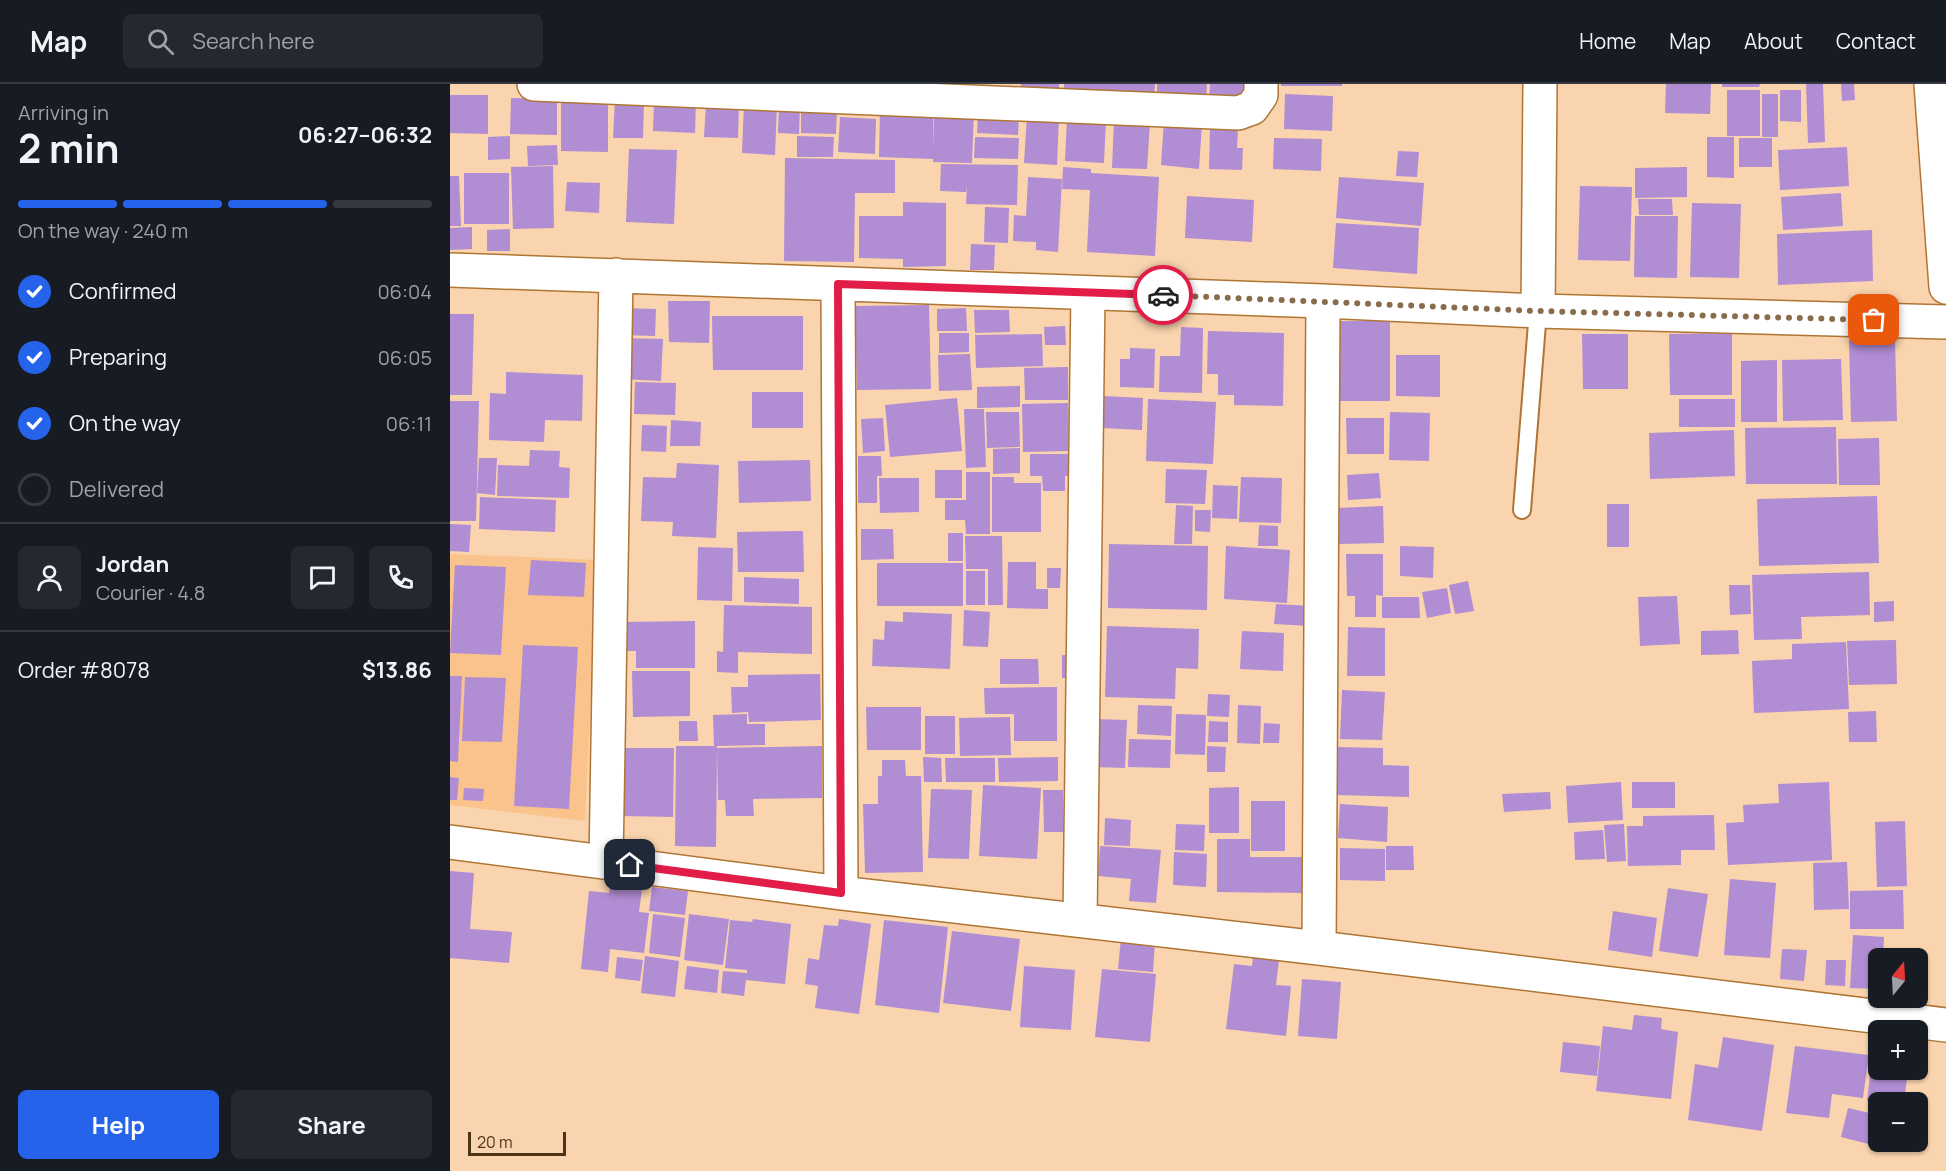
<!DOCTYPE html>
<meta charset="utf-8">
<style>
body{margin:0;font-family:Manrope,sans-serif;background:#242831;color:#f1f3f6;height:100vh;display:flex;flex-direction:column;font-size:22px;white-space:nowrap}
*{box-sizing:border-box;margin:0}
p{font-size:20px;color:#9ea1a6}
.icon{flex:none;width:33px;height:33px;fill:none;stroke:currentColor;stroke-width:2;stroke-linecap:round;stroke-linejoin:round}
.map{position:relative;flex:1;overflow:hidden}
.details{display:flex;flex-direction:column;background:#171b24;width:450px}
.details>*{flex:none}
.needle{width:39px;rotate:18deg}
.tools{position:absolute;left:1418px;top:864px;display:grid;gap:12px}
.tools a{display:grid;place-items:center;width:60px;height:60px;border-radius:9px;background:#171b24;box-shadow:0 2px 4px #0004;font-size:30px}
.scale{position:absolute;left:18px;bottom:15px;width:98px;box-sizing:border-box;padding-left:6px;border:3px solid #4c3418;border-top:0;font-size:16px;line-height:21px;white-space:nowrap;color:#4c3418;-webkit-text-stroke:4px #f9d4ae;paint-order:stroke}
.pin{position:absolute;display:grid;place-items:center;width:51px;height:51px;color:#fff;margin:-26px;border-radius:12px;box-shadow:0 3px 9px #0006}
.courier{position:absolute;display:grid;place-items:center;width:60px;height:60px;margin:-30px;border:4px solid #e11d48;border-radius:50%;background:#fff;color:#222;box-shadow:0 2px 8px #0007}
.head em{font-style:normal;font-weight:700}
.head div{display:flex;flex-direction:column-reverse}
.head{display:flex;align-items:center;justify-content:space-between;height:102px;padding:0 18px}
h1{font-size:39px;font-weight:700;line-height:45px}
.bar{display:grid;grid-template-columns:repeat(4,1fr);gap:9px 6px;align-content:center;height:72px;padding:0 18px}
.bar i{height:8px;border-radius:4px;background:#363941}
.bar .selected{background:#2563eb}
.bar p{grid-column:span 4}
.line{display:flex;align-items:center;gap:15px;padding:0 18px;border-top:2px solid #363941}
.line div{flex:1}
.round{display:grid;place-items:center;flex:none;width:63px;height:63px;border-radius:9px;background:#242831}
ol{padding:0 18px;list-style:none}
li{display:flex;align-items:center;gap:18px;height:66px}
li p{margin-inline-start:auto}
li .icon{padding:6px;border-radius:50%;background:#2563eb;color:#fff;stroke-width:4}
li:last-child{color:#9ea1a6}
li i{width:33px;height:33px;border:3px solid #363941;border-radius:50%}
.action{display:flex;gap:12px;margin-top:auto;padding:12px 18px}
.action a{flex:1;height:69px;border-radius:9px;background:#2563eb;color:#fff;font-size:24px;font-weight:700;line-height:69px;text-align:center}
.action a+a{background:#242831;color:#f1f3f6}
header{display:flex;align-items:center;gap:36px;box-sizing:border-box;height:84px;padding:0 30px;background:#171b24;border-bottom:2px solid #363941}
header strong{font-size:28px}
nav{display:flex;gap:33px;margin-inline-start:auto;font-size:21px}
.search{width:420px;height:54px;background:#242831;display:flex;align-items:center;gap:15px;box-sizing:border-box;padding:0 21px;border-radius:9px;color:#9ea1a6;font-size:22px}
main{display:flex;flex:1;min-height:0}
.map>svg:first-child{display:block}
.built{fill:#f9c38b}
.building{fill:#b18dd4}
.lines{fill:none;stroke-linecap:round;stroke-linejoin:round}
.lane-casing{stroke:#af7633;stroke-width:20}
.street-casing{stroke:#af7633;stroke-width:36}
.primary-casing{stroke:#af7633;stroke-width:36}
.lane{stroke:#fff;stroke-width:16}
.street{stroke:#fff;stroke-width:33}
.primary{stroke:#fff;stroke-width:33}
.done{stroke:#896c4c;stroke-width:6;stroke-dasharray:0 10.8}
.route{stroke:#e11d48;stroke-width:8}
</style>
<header>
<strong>Map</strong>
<div class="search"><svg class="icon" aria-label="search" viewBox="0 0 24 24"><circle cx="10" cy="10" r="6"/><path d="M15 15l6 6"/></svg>Search here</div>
<nav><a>Home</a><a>Map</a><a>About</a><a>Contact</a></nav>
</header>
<main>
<section class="details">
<div class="head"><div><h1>2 min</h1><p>Arriving in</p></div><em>06:27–06:32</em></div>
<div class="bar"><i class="selected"></i><i class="selected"></i><i class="selected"></i><i></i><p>On the way · 240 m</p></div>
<ol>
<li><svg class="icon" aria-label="check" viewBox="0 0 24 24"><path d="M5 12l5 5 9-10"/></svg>Confirmed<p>06:04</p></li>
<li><svg class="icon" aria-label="check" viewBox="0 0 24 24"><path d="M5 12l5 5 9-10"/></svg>Preparing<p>06:05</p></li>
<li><svg class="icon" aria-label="check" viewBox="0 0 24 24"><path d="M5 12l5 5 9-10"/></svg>On the way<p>06:11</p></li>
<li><i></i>Delivered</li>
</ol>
<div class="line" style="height:108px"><a class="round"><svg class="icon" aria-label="person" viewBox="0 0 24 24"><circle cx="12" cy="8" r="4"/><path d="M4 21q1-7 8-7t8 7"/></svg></a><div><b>Jordan</b><p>Courier · 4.8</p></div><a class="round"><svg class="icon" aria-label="chat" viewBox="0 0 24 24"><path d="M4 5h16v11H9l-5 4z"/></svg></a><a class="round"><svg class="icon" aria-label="phone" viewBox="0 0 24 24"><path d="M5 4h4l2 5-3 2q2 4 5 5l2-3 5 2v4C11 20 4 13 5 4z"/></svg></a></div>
<div class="line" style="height:78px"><div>Order #8078</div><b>$13.86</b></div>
<div class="action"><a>Help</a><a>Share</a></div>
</section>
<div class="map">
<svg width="1496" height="1087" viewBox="0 0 1496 1087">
<rect width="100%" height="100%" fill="#f9d4ae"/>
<path class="built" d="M0 470 147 476 135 737 0 721Z"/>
<path class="building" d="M571 0H609V9L570 8Z
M614 0H705L704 15 614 11Z
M707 0H757L756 17 707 14Z
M760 0H801L800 18 759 16Z
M831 0H892V2H831Z
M1216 0H1261L1260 30 1215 29Z
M1272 0H1310L1309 3H1272Z
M1356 0H1373L1375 58 1358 59Z
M1391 0H1404L1405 16 1392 17Z
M1277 6H1310V52H1277Z
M1330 6H1351V38L1330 37Z
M835 10 883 12 882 47 834 45Z
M1312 10H1328V53H1312Z
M0 11H38V50L0 49Z
M61 14 107 15V51L60 50Z
M111 14 158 15V68L111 67Z
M165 15 194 16 193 54H163Z
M204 16 246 17 245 49 203 47Z
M256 19 289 20 288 54 254 53Z
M294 19 327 20 325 71 292 69Z
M329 20 350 21 349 50 328 49Z
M351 21H387L386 50 351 49Z
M430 25 483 26V68L484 25 524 27 522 79 483 78V75L429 73Z
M528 29 569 31 568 51 527 49Z
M577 31 609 33 607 81 574 79Z
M390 33 426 35 425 70 388 68Z
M617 33 656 35 654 79 615 77Z
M664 36 700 38 697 85 662 84Z
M714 36 752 39 749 85 711 81Z
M760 43 788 45 787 64H793L792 86 759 85Z
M60 52V75L38 76V53Z
M347 52 384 53 383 73H347Z
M525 53 569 54 568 75 524 74Z
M1257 53H1284V94L1257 93Z
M824 54 872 55 871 87 823 85Z
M1289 54H1322V83H1289Z
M107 61 108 81 78 82 77 62Z
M1397 63 1399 102 1330 106 1328 66Z
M179 65 227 66 224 140 176 138Z
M948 67 969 68 967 93 946 92Z
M335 74 445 76V109H405L404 178 334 177Z
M491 80 568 81 567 121 516 120 517 101 516 108 490 107Z
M103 82 104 144 63 145 61 83Z
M613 83 641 85V89L709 93 705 172 637 168 640 106 612 105Z
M1237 83V113L1185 114V84Z
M14 89H59V140H14Z
M0 92H9L11 142H0Z
M578 93 612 95 608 168 586 166V158L563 157 564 131 576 132Z
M889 93 974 99 971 142 886 134Z
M117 98 150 99 149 129 115 127Z
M1130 102 1182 103 1180 177 1128 176Z
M1391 109 1393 142 1333 146 1331 113Z
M737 112 804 116 802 158 735 154Z
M1188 115H1222L1223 131H1189Z
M453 118 496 119V182L453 183V175L409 174V132H453Z
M1242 119 1291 120 1289 194 1240 193Z
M535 123 559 124 558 159 534 158Z
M1185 132H1228L1227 194 1184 193Z
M886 139 969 144 967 190 883 184Z
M22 143V165L0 166V144Z
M60 145V167H37V146Z
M1422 146 1423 197 1328 201 1327 150Z
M521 160 545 161 544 186H520Z
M218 217H260L259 259 219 258Z
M479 221 481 305 407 306 405 222Z
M171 224 206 225 205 252 170 251Z
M516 224 517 247H487V225Z
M524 226H559L560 248 525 249Z
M0 230H24L22 311H0Z
M262 232H353V286H263Z
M890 237H940V317H889Z
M615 242 616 261H595L594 243Z
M731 243 753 244 752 309 709 308 710 272H730Z
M758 247 834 249 833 322 784 321V311H768V290H757Z
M489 249H519V268L489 269Z
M1282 249V311H1220L1219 250Z
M592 250 593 282 526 284 525 251Z
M1132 250H1178V305H1133Z
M172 254 213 255 211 297 170 295Z
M1445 255 1447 337 1401 338 1399 256Z
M680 264 705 265 704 304 670 303V275H680Z
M520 270 522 306 489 307 488 271Z
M946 271H990V313L946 312Z
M1391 275 1393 336 1333 337 1332 276Z
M1327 276V338H1291V277Z
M618 283V316H575L574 284Z
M56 288 133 291 132 337 95 336 94 358 39 356 40 309 56 310Z
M185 298 226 299 225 331 184 330Z
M570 302V323L527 324V303Z
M302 308H353V344H302Z
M654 312 693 314 692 346 652 344Z
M507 314 512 367 440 373 435 321Z
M698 315 766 318 763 380 696 377Z
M1229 315H1285V343H1229Z
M0 317H29L26 437H0Z
M618 319 619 367 573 368 572 320Z
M514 325H534L536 383 516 384Z
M536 328H569L570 363 537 364Z
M940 328 980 329 979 377 939 376Z
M433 334 435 367 413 369 411 335Z
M896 334H934V370H897Z
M221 336 251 338 250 362H220Z
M192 341 217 342 216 368 191 367Z
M1386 343 1387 400H1296L1295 344Z
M1284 346 1285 392 1200 395 1199 349Z
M1429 354 1430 401H1389L1388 355Z
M570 364V389L543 390V365Z
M80 366 110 367 109 383 120 384 119 414 47 412 48 381 79 382Z
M580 370H624V392H615V407H593L592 392H580Z
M408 372H431L432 392H427V419H408Z
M29 374H47L45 411 27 409Z
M360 376 361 417 289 419 288 377Z
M227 379 269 381 266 454 222 452 223 438 191 437 193 393 226 394Z
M716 385 757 386 755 420 715 419Z
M485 386H512V414H485Z
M516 388H540V450H516L515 436H495V416H516Z
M929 389 931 414 898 416 897 391Z
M542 393H564V399H591V448H542Z
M791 393 832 394 831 439 789 438Z
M429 394H469V428L430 429Z
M763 401 788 402 787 435 762 434Z
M1427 412 1429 479 1309 482 1307 415Z
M30 413 106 416 105 448 29 445Z
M1157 420H1179V463H1157Z
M726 421 743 422 742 460H724Z
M933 422 934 459 889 460 887 424Z
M745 426H761L760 448 745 447Z
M0 440 21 441 19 468 0 467Z
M809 441 828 442V462H808Z
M411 445H443L444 475 411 476Z
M353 447 354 488H288L287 448Z
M498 449H513V477H498Z
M515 452H552L553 521H538V485H516Z
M659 460 758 462 757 526 658 524Z
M776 462 840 466 837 519 774 515Z
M950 462 984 463 983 494 950 492Z
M248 463 283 464 282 517 247 516Z
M896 470H933V512L926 511V533H905V512H897Z
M81 476 136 479 134 513 78 511Z
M558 478H586V505H598V525L557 524Z
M427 479H513V522H427Z
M5 481 56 483 51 571 0 569Z
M597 484H611L610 504H597Z
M516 487H535V521H516Z
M1419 488 1420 531 1351 533 1352 555 1304 556 1302 491Z
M294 493 349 495V520L294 518Z
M1018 497 1024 527 1005 530 999 501Z
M1279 501H1300L1301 530 1280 531Z
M997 504 1001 529 977 534 972 508Z
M1227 512 1230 560 1190 562 1188 513Z
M932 513H969L970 534H932Z
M1444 517V537L1424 538V518Z
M826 520 861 522 860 542 824 540Z
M274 521 362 523V570L288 568V589L267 588V567L273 568Z
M514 526 540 528 538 563 513 562Z
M453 528 502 530 500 585 422 582 423 555 434 556 435 537 453 538Z
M245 537V584H186V567H170V538Z
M657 542 749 545 748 585 726 584 725 615 655 613Z
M898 543 935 544V592H897Z
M1288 546 1289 570 1251 571V547Z
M792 547 834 549 833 587 790 585Z
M1446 556 1447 600 1399 601 1397 557Z
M1396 558 1399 625 1304 629 1302 577 1342 575V560Z
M73 561 128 563 119 725 64 722Z
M612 571H625L626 594H612Z
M550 575H588L589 600H550Z
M182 587H240V632L183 633Z
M370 590 371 636 299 638 298 628 282 629 281 603H298V591Z
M0 592H12L8 678 0 677Z
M15 593 56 594 52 658 12 657Z
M607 603V657H564V630H535L534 604Z
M892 606 935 608 932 656 890 655Z
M758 610 780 611 779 633 757 632Z
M688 621 722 622 721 652 687 650Z
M788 621 811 622 810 660 787 659Z
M416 623H471V666H417Z
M1426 627 1427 658H1399L1398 628Z
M297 630V640H315V661L267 662V664L372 662V714L303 715 304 732H276L275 716H268L267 666 266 763 225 762 226 662H264L263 631Z
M726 630 756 631 755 671 725 670Z
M475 632H505V670H475Z
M560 633 561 671 510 672 509 634Z
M645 635 677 636 675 684 644 683Z
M229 637H247L248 657H229Z
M759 637 778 638V658H758Z
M814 639 830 640 829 659H813Z
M679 655 721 656 720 684 678 683Z
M757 662 776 663 775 688H757Z
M887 663 933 664V681L959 682V713L887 711Z
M173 664H224L223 733 172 732Z
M473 673 491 674 492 698H474Z
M608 673V697L549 698 548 674Z
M495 674H545V698H496Z
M432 676H455L456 692H471L473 788 415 789 413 720H428V692H432Z
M0 693 9 694 7 716H0Z
M1171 698 1173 736 1118 739 1116 702Z
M1182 698H1225V724H1182Z
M1379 698 1382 776 1278 781 1276 739 1294 738 1293 721 1329 719 1328 700Z
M533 701 591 704 587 775 529 772Z
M789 703V749H759V704Z
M14 704 34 705 33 717 13 716Z
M481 705 522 706 519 775 478 774Z
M593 706H613L614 748H594Z
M1100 708 1101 725 1054 728 1052 710Z
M801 717H835V767H801Z
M890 720 938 723 937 758 888 754Z
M1264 731 1265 766H1231V781L1178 782 1177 742H1193V732Z
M655 734 681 736 680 762 654 761Z
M1455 737 1457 802 1427 803 1425 738Z
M726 740 755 741 754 767 725 766Z
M1174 740 1176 777 1157 778 1154 741Z
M1153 746 1155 775 1125 776 1124 748Z
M767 755H800V773H852V809L767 808Z
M650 762 711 766 706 819 679 817 681 795 648 792Z
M936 762H963L964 786H936Z
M890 764 935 765V797L890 796Z
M724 768 757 770 756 803 723 801Z
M1397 778 1399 825 1364 826 1363 779Z
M0 787 24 789 20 845 62 848 59 879 0 874Z
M160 794 193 798 189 828 199 829 194 869 160 865 158 888 131 885 139 807 159 809Z
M1280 795 1326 799 1320 874 1274 871Z
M202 803 238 807 235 831 199 827Z
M1218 804 1258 810 1248 873 1209 867Z
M1453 806 1454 845H1400V807Z
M1163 827 1207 834 1202 873 1158 866Z
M203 830 235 834 230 873 199 869Z
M239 830 279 835 273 881 234 876Z
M303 835 341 840 335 900 296 896 294 912 271 909 273 887 297 889V886L275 884 280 836 302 838Z
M389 835 421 840 409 930 365 924 368 902 355 900 358 874 369 876 374 841 388 842Z
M434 836 498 843 489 929 425 921Z
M502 847 570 855 561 927 493 919Z
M1403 851 1434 853 1433 874H1428V905L1400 904Z
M671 854 705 857 703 888 668 885Z
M1332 865 1357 866 1354 897 1330 895Z
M195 872 229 877 225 913 191 909Z
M167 873 193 876 190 897 165 894Z
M803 873 829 876 826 901 841 902 836 952 776 945 784 880 802 882Z
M1376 876H1396L1395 902 1375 901Z
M237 882 269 886 267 909 234 905Z
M574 882 625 886 621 946 570 943Z
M652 885 706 890 700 958 645 953Z
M852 895 891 898 887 955 848 952Z
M1184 931 1212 934 1211 945 1228 948 1221 1015 1146 1007 1153 942 1182 946Z
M1273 953 1324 961 1312 1047 1238 1036 1245 980 1268 984Z
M1424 956H1428V986H1458L1454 1018 1417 1017Z
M1113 958 1150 962 1147 992 1110 988Z
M1345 962 1419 971 1413 1014 1382 1010 1379 1034 1336 1029Z
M1398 1024 1428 1031V1058H1440L1438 1065 1391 1053Z"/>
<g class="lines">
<defs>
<path id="lane" d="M1072 426 1088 227"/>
<path id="street" d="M84 0 788 29 802 24 811 11V0
M0 186 873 217 1088 227 1496 238
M388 200 391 809
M1088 227 1090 0
M0 758 391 809 869 864 1496 941
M156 778 166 191
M630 836 638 209
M869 864 873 217"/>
<path id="primary" d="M1481 0 1496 203"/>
</defs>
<use href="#lane" class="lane-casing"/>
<use href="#street" class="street-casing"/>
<use href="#primary" class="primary-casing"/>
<use href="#lane" class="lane"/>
<use href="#street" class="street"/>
<use href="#primary" class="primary"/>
</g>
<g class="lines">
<path class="done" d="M713 211 1088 227 1424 236"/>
<path class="route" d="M180 781 391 809 388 200 713 211"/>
</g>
</svg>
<div class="tools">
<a><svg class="needle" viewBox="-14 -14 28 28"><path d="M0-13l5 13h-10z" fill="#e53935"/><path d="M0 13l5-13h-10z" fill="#9ea1a6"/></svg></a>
<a>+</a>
<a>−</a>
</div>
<div class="scale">20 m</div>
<div class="pin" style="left:1424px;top:236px;background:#ea580c"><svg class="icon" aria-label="bag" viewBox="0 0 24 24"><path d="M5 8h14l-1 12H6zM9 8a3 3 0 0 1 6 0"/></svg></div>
<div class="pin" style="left:180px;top:781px;background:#1f2937"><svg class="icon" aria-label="home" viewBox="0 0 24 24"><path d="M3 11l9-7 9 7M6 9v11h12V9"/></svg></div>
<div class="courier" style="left:713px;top:211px"><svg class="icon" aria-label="car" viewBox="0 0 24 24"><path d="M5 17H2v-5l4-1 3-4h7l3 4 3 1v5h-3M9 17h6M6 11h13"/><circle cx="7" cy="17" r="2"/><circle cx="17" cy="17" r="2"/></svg></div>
</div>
</main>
